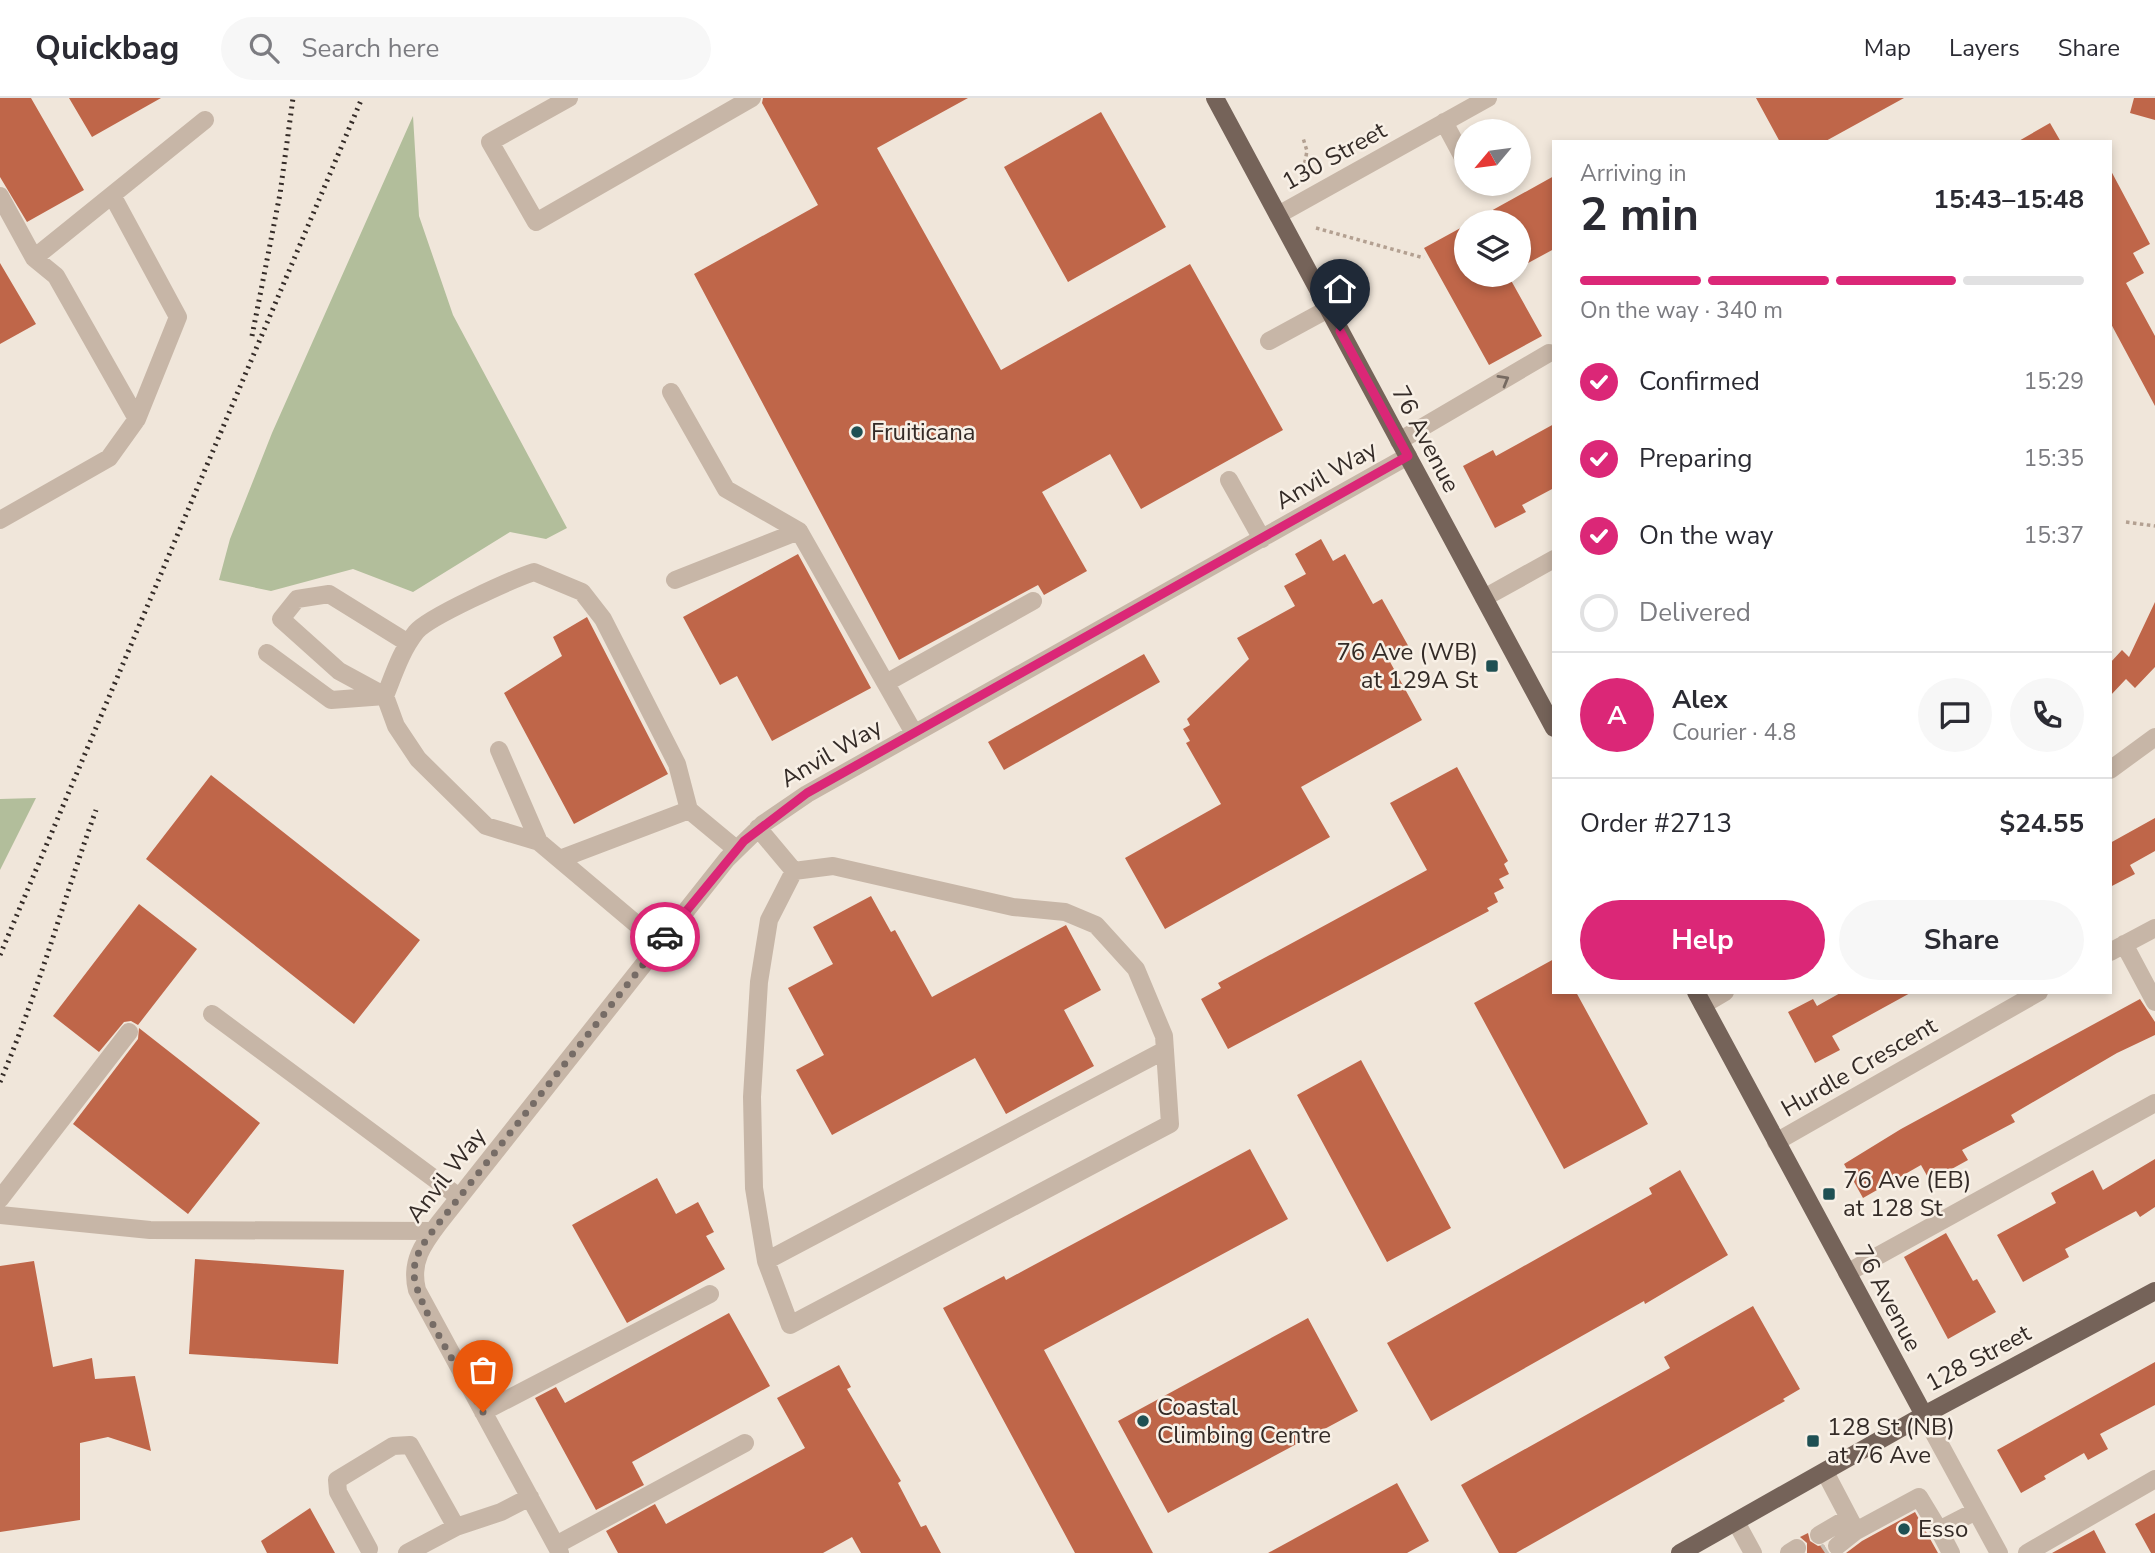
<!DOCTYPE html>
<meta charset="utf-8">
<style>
body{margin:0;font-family:"Nunito Sans",sans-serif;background:#f7f7f7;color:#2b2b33;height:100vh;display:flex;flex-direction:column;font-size:26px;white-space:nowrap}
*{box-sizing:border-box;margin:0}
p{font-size:23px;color:#7c7c81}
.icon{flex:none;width:38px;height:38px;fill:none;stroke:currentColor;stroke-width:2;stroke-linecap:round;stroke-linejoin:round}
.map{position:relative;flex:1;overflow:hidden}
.sheet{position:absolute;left:1552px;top:42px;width:560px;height:854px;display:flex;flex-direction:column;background:#fff;border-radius:0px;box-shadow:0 4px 10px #0003}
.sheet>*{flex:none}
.needle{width:46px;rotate:241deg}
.fabs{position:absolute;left:1454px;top:21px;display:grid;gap:14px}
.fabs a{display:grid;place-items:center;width:77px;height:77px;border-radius:50%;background:#fff;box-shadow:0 4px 10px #0003;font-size:35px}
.pin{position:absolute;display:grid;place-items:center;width:60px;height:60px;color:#fff;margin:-72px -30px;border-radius:50% 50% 50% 0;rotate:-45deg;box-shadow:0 0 7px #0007}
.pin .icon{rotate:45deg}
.courier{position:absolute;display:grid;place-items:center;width:70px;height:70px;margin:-35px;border:5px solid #db2777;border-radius:50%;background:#fff;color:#222;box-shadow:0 2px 9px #0007}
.head em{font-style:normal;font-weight:700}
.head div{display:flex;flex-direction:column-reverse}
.head{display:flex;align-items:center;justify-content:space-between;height:119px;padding:0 28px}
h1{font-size:46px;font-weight:700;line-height:52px}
.bar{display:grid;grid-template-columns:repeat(4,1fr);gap:10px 7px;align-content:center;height:84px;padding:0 28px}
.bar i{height:9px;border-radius:5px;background:#e1e1e2}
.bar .selected{background:#db2777}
.bar p{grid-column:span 4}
.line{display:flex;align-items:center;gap:18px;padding:0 28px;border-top:2px solid #e1e1e2}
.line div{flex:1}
.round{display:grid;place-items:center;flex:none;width:74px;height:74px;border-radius:37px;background:#f7f7f7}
ol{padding:0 28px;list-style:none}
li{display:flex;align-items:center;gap:21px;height:77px}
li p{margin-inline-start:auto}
li .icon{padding:7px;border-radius:50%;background:#db2777;color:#fff;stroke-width:4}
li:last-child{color:#7c7c81}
li i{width:38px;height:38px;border:4px solid #e1e1e2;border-radius:50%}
.button{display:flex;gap:14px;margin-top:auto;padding:14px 28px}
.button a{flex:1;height:80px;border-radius:42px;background:#db2777;color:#fff;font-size:28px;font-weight:700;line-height:80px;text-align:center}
.button a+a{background:#f7f7f7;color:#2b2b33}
header{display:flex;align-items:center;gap:42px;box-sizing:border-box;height:98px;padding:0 35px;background:#fff;border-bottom:2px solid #e1e1e2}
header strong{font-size:33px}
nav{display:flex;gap:38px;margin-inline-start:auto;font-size:24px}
.search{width:490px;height:63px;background:#f7f7f7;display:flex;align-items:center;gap:18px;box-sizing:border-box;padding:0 24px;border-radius:38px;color:#7c7c81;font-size:26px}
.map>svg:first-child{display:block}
.green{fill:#b2be9b}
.building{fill:#bf6649}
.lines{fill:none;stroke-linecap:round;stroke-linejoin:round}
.minor-tunnel{stroke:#cac1b6;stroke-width:18;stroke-dasharray:18 9;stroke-linecap:butt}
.path{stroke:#b3a091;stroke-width:3.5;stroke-dasharray:3.5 3.5;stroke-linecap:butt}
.minor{stroke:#c7b6a7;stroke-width:18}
.major{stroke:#756359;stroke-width:18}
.rail{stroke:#342b27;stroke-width:5;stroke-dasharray:2 5;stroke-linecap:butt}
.oneway{stroke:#766a61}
.done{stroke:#766c66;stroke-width:7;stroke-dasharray:0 12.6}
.route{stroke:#db2777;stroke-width:9}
.poi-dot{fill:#1f5053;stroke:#f8f0e6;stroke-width:2.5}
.labels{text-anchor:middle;stroke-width:5;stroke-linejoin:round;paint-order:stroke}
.street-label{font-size:24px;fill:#342b27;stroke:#f8f0e6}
.poi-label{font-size:24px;fill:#342b27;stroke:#f8f0e6;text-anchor:start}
</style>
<header>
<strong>Quickbag</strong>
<div class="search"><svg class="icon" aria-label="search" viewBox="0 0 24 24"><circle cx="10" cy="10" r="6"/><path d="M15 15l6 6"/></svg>Search here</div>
<nav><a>Map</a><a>Layers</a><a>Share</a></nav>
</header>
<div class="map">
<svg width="2155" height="1455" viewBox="0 0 2155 1455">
<rect width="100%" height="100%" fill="#f0e6da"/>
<path class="green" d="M413 18 419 118 453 217 567 430 546 441 510 434 413 494 353 471 271 493 219 482 230 441 272 335Z
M36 700 0 772V701Z"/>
<path class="building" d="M0 0H31L84 92 27 124 0 79Z
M69 0H161L92 39Z
M763 0H968L877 50 1001 272 1190 166 1283 332 1141 411 1110 356 1042 394 1087 473 1044 497 1038 487 899 562 694 176 818 107 762 5Z
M1756 0H1904L1824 44H1780Z
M2134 0H2155V22L2130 15Z
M1101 14 1166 129 1068 184 1004 69Z
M2050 25 2061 44H2017Z
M2110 71 2150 146 2133 155 2144 175 2126 185 2155 238V308L2110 224Z
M1554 78V151L1519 170V124H1471Z
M1466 127V177H1508L1542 238 1489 267 1424 150Z
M0 165 36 226 0 246Z
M1554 326V390L1522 407 1526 414 1495 430 1463 368 1493 352 1496 358Z
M1321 441 1333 463 1345 456 1373 506 1382 501 1410 551 1389 562 1422 622 1301 689 1330 739 1165 831 1125 760 1221 706 1186 645 1190 643 1183 631 1190 627 1187 621 1249 561 1237 540 1295 508 1284 488 1306 476 1295 456Z
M798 456 871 590 772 643 737 578 720 587 683 519Z
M2155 504V569L2135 590 2126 581 2110 598V565L2122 552 2129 559Z
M587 519 668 676 574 726 504 595 562 558 553 539Z
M1144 556 1160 584 1004 672 988 644Z
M1457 669 1508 763 1504 766 1509 776 1499 781 1504 790 1494 795 1498 804 1487 810 1489 813 1228 951 1201 901 1221 890 1218 885 1427 772 1390 705Z
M211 677 420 842 354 926 146 761Z
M2155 720V753L2130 767 2135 776 2110 789V745Z
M871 798 891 834 895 832 932 899 1066 827 1101 892 1064 912 1094 968 1006 1016 975 960 832 1037 796 972 824 957 788 890 833 866 813 829Z
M139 806 197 851 138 927 131 923 124 924 99 954 53 918Z
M1554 861V894H1576L1648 1026 1564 1071 1474 905Z
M1842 894H1912L1832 938 1840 952 1815 965 1788 914 1813 901 1817 908Z
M2140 901 2155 924V937L2117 955 2011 1017 2015 1024 1962 1052 1968 1062 1930 1083 1921 1067 1863 1100 1844 1066 1901 1031Z
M139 930 260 1025 188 1116 73 1026 138 941Z
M1361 962 1451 1130 1387 1164 1297 997Z
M1250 1051 1288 1121 1044 1252 1153 1455H1075L943 1210 1004 1178 1006 1182Z
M2155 1061V1109L2140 1119 2136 1113 2065 1151 2069 1159 2023 1184 1997 1137 2056 1105 2051 1095 2093 1072 2103 1092Z
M1680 1072 1728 1157 1645 1206 1644 1203 1431 1323 1387 1245 1652 1096 1649 1090Z
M657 1080 676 1116 698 1104 714 1134 706 1138 725 1171 627 1225 572 1127Z
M1946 1135 1973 1183 1977 1181 1996 1214 1948 1241 1904 1159Z
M195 1161 344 1172 338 1266 189 1256Z
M34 1163 53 1269 92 1260 95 1281 135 1278 151 1353 108 1339 80 1345V1422L0 1434V1168Z
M1753 1208 1800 1291 1783 1301 1785 1303 1516 1455H1499L1461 1387 1670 1270 1664 1259Z
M729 1215 770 1288 632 1364 644 1387 596 1412 535 1300 556 1289 565 1305Z
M1308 1220 1358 1313 1168 1415 1118 1323Z
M2155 1264V1307L2100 1336 2108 1351 2088 1362 2084 1355 2044 1378 2046 1381 2021 1395 1997 1352Z
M839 1267 851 1289 847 1291 901 1383 898 1385 921 1429 926 1427 941 1455H861L852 1439 823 1455H618L606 1433 655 1406 666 1426 805 1350 777 1300Z
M1397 1385 1429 1443 1407 1455H1268Z
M310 1410 335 1455H267L261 1443Z
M1915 1414 1938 1455H1846L1862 1443Z
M2155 1415V1455H2151L2135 1426Z
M2094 1432 2106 1455H2052Z
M1808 1435 1810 1443 1818 1448 1824 1447 1828 1455H1807V1445L1800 1439Z"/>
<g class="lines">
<path class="minor-tunnel" d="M1825 1455 1828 1453"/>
<path class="path" d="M1302 79 1307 53 1303 40
M1316 130 1424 160
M2126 424 2155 428"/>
<path class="minor" d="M569 0 490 44 536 124 752 0
M1444 24 1466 65
M0 98 34 160 56 178 137 321
M1278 117 1488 0
M34 160 205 22
M1269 243 1328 211
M671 294 726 391 799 433
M1399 343 1549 255
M1229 382 1262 441
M0 422 109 360 137 321 178 219 112 97
M675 482 799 433 914 635
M1484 500 1554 461
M267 555 331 602 385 598
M886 585 1033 503
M385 598 339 573 281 521 297 501 329 496 408 545
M499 652 539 744
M2110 672 2155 639
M689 712 736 751
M758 730 794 773 833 768 1013 809 1065 814 1096 827 1136 871 1164 938 1170 1026 790 1227 766 1163 1165 952
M560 761 689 712 677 666 603 521 582 494 534 474C513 481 428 519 416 534 401 553 394 576 385 598L396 628 418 661 486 728 539 744 660 846
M2124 846 2155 904
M2110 854 2155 830
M1703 907 1725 894
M212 916 459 1099
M1776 1044 2039 894
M0 1101 129 934
M0 1117 150 1132 432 1133
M766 1163 754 1090 752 999 759 884 769 822 794 773
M1847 1175 2155 1005
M483 1314 710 1196
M1924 1317 1999 1455
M1825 1374 1856 1433
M1736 1424 1753 1455
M1939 1432 1951 1455
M1819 1437 1848 1420
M556 1447 745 1345
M1837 1448 1856 1433 1919 1399 1939 1432 1976 1413
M369 1451 338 1394 337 1382 393 1348 410 1347 456 1429
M407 1455 456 1429 501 1414 530 1399
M560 1455 417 1192C410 1164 423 1146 439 1125L727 761 763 726 807 696 1408 358
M1789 1455 1797 1450
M2027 1455 2155 1381"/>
<path class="major" d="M1215 0 1554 630
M1696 894 1924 1317
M1680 1455 1924 1317 2155 1193"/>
<path class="rail" d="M252 238 280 96 293 0
M0 857 362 0
M0 984C38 895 63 803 96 712"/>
</g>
<defs><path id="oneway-chevron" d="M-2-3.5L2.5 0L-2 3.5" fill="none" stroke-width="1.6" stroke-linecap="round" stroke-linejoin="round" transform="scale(1.75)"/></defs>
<use class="oneway" href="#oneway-chevron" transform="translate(1504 282) rotate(-30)"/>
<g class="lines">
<path class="done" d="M483 1314C468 1286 412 1201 414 1173 415 1154 428 1139 439 1125L665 839"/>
<path class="route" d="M665 839 744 743 807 695 1408 358 1340 233"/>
</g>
<g class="poi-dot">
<circle cx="857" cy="334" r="7"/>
<rect x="1485" y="561" width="14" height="14" rx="3.5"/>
<rect x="1822" y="1089" width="14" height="14" rx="3.5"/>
<circle cx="1143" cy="1323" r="7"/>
<rect x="1806" y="1336" width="14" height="14" rx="3.5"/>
<circle cx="1904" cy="1431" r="7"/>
</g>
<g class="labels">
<g class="street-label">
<text transform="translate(1334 58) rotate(-29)" y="8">130 Street</text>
<text transform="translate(1426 341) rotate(62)" y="8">76 Avenue</text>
<text transform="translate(1326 377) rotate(-30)" y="8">Anvil Way</text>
<text transform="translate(831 655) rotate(-30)" y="8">Anvil Way</text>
<text transform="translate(1859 969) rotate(-30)" y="8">Hurdle Crescent</text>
<text transform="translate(446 1077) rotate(-52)" y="8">Anvil Way</text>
<text transform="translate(1888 1200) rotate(62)" y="8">76 Avenue</text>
<text transform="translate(1978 1260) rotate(-28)" y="8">128 Street</text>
</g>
<g class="poi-label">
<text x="871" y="342">Fruiticana</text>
<text x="1478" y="562" text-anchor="end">76 Ave (WB)<tspan x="1478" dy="28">at 129A St</tspan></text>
<text x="1843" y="1090">76 Ave (EB)<tspan x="1843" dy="28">at 128 St</tspan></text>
<text x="1157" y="1317">Coastal<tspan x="1157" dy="28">Climbing Centre</tspan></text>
<text x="1827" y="1337">128 St (NB)<tspan x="1827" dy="28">at 76 Ave</tspan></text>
<text x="1918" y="1439">Esso</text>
</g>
</g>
</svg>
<div class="fabs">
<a><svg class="needle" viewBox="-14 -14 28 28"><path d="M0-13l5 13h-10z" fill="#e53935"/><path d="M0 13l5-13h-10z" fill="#7c7c81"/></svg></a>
<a><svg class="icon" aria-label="layers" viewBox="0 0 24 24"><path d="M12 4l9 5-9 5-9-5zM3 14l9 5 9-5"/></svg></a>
</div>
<div class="pin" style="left:483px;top:1314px;background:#ea580c"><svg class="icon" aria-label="bag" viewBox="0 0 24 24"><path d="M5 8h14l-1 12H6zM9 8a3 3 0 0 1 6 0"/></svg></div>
<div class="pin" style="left:1340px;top:233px;background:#1f2937"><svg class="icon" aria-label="home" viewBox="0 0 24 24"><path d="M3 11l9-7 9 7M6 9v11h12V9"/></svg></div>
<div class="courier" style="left:665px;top:839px"><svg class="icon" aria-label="car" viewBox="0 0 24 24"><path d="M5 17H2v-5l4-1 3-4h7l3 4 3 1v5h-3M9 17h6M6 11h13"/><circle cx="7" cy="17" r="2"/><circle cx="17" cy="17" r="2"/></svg></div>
<section class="sheet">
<div class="head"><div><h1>2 min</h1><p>Arriving in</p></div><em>15:43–15:48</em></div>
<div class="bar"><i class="selected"></i><i class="selected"></i><i class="selected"></i><i></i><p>On the way · 340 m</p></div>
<ol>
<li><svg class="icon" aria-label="check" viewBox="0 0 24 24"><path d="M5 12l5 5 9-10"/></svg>Confirmed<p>15:29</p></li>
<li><svg class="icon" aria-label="check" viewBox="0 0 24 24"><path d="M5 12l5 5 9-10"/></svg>Preparing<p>15:35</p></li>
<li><svg class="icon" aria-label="check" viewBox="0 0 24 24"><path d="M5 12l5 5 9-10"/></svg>On the way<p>15:37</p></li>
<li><i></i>Delivered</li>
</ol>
<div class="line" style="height:126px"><b class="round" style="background:#db2777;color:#fff">A</b><div><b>Alex</b><p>Courier · 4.8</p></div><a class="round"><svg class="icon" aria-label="chat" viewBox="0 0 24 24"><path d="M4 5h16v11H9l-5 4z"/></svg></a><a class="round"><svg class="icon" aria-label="phone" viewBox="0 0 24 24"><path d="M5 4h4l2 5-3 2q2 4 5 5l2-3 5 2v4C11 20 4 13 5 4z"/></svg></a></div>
<div class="line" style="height:91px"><div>Order #2713</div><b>$24.55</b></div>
<div class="button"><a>Help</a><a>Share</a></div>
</section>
</div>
